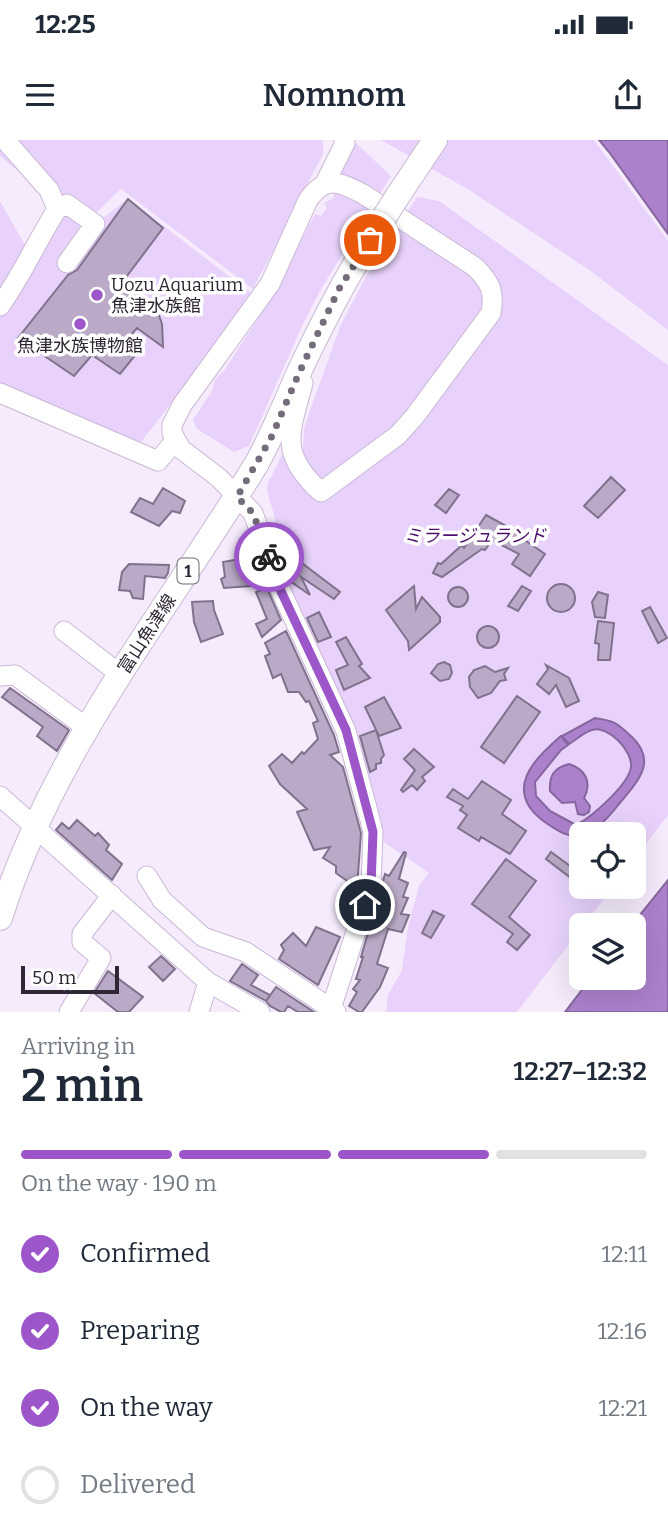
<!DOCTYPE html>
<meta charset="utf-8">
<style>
body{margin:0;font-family:Bitter,"Noto Sans JP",serif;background:#f2f2f3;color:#1f2937;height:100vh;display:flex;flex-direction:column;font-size:26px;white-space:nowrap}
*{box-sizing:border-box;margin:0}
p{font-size:23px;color:#747a83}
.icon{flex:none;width:38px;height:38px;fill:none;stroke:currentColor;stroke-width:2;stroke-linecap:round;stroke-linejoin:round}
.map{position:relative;height:872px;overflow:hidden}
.sheet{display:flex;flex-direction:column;background:#fff;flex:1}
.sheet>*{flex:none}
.controls{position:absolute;left:569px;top:682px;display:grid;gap:14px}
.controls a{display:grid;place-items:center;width:77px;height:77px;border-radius:10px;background:#fff;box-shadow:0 7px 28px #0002;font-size:35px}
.scale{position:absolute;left:21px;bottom:18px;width:98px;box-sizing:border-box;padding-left:7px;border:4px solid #2e2733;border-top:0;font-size:19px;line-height:24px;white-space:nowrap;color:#2e2733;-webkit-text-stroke:5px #fff;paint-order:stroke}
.pin{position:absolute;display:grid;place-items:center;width:60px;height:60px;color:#fff;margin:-30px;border:4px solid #fff;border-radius:50%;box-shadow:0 2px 7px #0007}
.courier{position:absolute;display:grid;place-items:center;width:70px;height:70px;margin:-35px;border:5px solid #9c56ca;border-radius:50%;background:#fff;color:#222;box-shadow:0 2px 9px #0007}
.summary em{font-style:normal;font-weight:600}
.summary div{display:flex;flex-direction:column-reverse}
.summary{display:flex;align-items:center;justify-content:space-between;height:119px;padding:0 21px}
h1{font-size:46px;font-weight:600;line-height:52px}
.bar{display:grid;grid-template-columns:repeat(4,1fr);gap:10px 7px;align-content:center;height:84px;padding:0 21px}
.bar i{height:9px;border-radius:5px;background:#e0e1e3}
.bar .on{background:#9c56ca}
.bar p{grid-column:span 4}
ol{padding:0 21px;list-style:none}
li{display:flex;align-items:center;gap:21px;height:77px}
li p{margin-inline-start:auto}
li .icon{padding:7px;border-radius:50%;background:#9c56ca;color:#fff;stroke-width:4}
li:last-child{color:#747a83}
li i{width:38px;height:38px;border:4px solid #e0e1e3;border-radius:50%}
.status{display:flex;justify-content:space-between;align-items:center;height:49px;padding:0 35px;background:#fff;direction:ltr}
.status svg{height:19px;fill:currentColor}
header{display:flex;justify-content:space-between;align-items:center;height:91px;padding:0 21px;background:#fff;font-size:32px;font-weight:600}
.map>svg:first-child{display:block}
.green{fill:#e8d2fb}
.water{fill:#ac81cc;stroke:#86669e;stroke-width:2}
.building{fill:#baaac7;stroke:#80718c;stroke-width:2}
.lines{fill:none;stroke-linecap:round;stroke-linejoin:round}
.minor-casing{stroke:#c8b8d5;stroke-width:21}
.major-casing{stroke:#c8b8d5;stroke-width:26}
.minor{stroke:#fff;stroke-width:19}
.major{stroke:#fff;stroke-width:24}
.major-bridge-casing{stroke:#c8b8d5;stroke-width:26;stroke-linecap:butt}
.major-bridge{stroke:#fff;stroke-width:24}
.done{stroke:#746c7a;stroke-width:7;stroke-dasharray:0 12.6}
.route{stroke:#9c56ca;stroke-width:9}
.poi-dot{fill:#9c56ca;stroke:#fff;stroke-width:2.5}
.labels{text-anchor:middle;stroke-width:7;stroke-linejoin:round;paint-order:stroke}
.shield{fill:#fff;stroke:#6d6870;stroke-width:2}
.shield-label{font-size:16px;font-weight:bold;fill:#2e2733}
.poi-label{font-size:18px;fill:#2e2733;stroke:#fff;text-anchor:start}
.park-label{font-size:18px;font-style:italic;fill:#4b0f6b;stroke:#fff}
.street-label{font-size:18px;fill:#2e2733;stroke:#fff}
</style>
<div class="status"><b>12:25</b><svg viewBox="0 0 49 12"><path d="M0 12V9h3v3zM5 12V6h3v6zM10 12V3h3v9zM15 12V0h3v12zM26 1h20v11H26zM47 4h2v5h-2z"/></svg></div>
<header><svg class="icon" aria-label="menu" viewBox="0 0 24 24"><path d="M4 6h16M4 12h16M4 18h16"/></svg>Nomnom<svg class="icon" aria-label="share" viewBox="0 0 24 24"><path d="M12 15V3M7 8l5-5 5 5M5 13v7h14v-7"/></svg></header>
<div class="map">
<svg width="668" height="872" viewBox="0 0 668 872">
<rect width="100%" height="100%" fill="#f5ebfd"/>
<path class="green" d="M0 0H323V14L253 149 121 49 95 74 68 54 53 60 0 16Z
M353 0 391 36 321 149 303 184 249 306 234 312 197 289 193 280 213 249 215 239 224 231 270 159 315 74 321 76 327 68 324 63 334 58 337 27Z
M381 0H594L668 101V190L592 132 469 50Z
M417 57 439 61 668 225V675L634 720V695H581V747H613L517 872H386L388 855 402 830 408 787 419 746 429 733 378 698 346 569 294 463 275 408 280 397 267 350 268 343 283 313 303 308 304 290 308 276 340 187 364 140Z
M128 59 255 156 137 307 0 245V168L57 69 95 84Z
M0 61 26 107 0 154Z"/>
<path class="water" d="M599 0H668V94L609 12Z
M595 578C615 581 617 583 632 597 658 622 637 642 619 664 609 677 594 694 579 696 567 697 559 691 549 685 540 679 528 669 525 657 518 633 545 610 561 596L568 605 561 610 535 642 536 656 550 671 576 685C592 677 629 644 631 627 633 611 608 585 592 590 584 592 576 600 569 604L562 596Z
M569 624C586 629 592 643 584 658L590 666 589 672 584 675 578 674 575 662 562 663 550 651C549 635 554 628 569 624Z
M668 740V872H565L591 838H634V786H631Z"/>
<path class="building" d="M128 59 163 88 124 140 157 170 162 184 163 207 137 188 123 204 137 213 120 234 92 215 74 236 18 198 68 135 77 130Z
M611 337 625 350 598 378 584 366Z
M163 348 185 361 180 373 172 371 159 386 131 372 140 358 153 364Z
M449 349 459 355 446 373 435 365Z
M486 375 517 392 516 394 545 414 530 436 512 424 519 414 492 400 485 410 482 409 442 437 433 433 438 423 441 424 462 405 464 408Z
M278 405 340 452 334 459 301 437 310 455 290 441Z
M252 406 258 425 248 429 251 446 224 448 221 439 225 437 223 422 251 417 248 408Z
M129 424 169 425 168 433 165 438 145 436 143 459 133 458 130 451 119 450 122 432Z
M547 458a14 14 0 1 1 28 0a14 14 0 1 1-28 0Z
M414 446 416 469 422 457 440 477V482L409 510 408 501 386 470Z
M522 446 531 451 518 471 508 466Z
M448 457a10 10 0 1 1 20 0a10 10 0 1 1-20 0Z
M267 448 281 480 262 497 256 484 267 479 256 452Z
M598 452 608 455 605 478 595 477 592 462Z
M213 461 214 470 223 494 201 502 194 482 192 462Z
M650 467 667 498 658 503 642 471Z
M319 472 331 497 318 502 307 478Z
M598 481 614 483 610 520H598L599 504 595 503Z
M477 497a11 11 0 1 1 22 0a11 11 0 1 1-22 0Z
M286 491 334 595 339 612 330 615 343 627 361 693 357 748 336 733V726L323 718 330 707 314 710 297 672 307 669 280 644 269 626 282 614 292 623 302 612 304 614 318 599 313 583 318 581 309 561 306 562 299 552H288L281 534 273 538 265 516 270 514 265 503Z
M346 497 362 524 359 526 370 538 344 550 336 530 348 525 336 502Z
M444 522 450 525 452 533 449 539 440 541 431 533 438 524Z
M546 525 569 538 579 561 566 567 556 545 549 554 537 544 548 529Z
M485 526 495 532 508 528 504 534 506 540 500 541 491 553 478 558 470 547 469 537 474 530Z
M10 548 69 590 57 611 37 596 43 587 2 557Z
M517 556 540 572 504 623 481 607Z
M384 557 401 588 379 596 365 567Z
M376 590 384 615 381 619V623L376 624V629L370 632 360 596Z
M414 609 434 627 422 637 425 641 417 650 412 645 403 652 401 650 415 630 404 619Z
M482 641 511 660 502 674 526 691 510 714 481 697 479 701 458 688 467 675 460 670 463 666 447 657 453 649 468 659Z
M77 680 95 696 98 693 109 705 106 710 122 724 112 740 56 690 62 683 69 689Z
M404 712 406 713 399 739 408 743 403 757 408 758 401 774 409 775 402 792 388 789 377 824 388 828 380 847 362 872H359L349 866 357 852 353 849 360 840 356 839 363 817H361L385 734 389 736Z
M551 712 581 734 576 742 546 719Z
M506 719 536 741 509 777 530 795 517 810 507 802 513 794 472 764Z
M433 771 444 776 431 798 422 793Z
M316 787 340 797 318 845 279 819 284 810 281 805 293 793 306 806Z
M161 816 175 829 163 841 149 827Z
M242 824 258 835 251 845 270 855 266 861 230 841Z
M108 831 143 857 129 872H118L94 853Z
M276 847 314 872H298L288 866 284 872H281L270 866 266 861Z"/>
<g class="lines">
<defs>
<path id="minor" d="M325 43 345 3 344 0
M57 69 67 64 95 84 67 123
M0 166C22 135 37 101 57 69L49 50 5 0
M303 243C290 293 278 313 321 352L398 295 415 276 491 173C495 151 490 142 475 127L363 54C339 42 326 35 308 60L270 144 182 265 172 285V293L181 309 219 338 253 373 280 449 346 591 367 668 373 692 371 745 330 872
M0 253 158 321 175 301
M64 491 121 535
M0 536 15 535 87 588
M0 656 208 842 260 872
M147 736 162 760 203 797 246 812 336 872
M69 872 101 818 82 802V794L112 755
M199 872 208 842"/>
<path id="major" d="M397 57 435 0
M0 778C52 611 167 471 257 323 274 292 286 261 300 230 324 179 349 131 380 84"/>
</defs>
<use href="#minor" class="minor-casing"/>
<use href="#major" class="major-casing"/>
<use href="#minor" class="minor"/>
<use href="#major" class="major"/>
<defs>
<path id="major-bridge" d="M380 84 397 57"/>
</defs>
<use href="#major-bridge" class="major-bridge-casing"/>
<use href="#major-bridge" class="major-bridge"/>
</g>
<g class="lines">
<path class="done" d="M269 417 253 373 237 357 272 296 299 233 339 149 370 100"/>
<path class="route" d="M269 417 280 449 346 590 373 692 371 745 365 765"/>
</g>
<g class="poi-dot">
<circle cx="97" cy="155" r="7"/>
<circle cx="80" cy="184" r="7"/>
</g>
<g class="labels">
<rect class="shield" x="177.5" y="418.5" width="21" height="25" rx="5"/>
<g class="shield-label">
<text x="188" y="437">1</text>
</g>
<g class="poi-label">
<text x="111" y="151">Uozu Aquarium<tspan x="111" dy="21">魚津水族館</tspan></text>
<text x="80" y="212" text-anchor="middle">魚津水族博物館</text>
</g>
<g class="park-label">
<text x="475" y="402">ミラージュランド</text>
</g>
<g class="street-label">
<text transform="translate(147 494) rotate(-57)" y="6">富山魚津線</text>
</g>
</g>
</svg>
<div class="controls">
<a><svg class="icon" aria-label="locate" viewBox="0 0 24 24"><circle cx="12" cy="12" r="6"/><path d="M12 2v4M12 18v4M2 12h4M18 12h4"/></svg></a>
<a><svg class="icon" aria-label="layers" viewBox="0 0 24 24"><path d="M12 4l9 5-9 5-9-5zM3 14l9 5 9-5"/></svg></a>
</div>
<div class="scale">50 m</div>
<div class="pin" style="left:370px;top:100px;background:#ea580c"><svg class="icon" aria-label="bag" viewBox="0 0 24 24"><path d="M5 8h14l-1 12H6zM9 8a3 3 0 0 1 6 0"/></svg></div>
<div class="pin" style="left:365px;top:765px;background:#1f2937"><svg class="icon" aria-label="home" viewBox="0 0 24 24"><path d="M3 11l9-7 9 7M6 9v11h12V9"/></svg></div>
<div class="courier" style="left:269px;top:417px"><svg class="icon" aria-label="bike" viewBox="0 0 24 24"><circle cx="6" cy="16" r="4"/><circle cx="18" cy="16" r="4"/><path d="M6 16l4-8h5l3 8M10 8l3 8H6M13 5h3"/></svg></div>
</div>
<section class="sheet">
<div class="summary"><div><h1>2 min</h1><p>Arriving in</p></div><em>12:27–12:32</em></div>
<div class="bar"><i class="on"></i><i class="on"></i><i class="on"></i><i></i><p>On the way · 190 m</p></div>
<ol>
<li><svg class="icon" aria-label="check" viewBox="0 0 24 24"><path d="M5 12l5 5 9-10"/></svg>Confirmed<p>12:11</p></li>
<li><svg class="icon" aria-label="check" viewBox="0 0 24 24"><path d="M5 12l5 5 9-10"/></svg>Preparing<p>12:16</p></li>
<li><svg class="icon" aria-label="check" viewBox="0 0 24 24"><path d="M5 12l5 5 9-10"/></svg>On the way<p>12:21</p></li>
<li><i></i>Delivered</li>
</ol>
</section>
